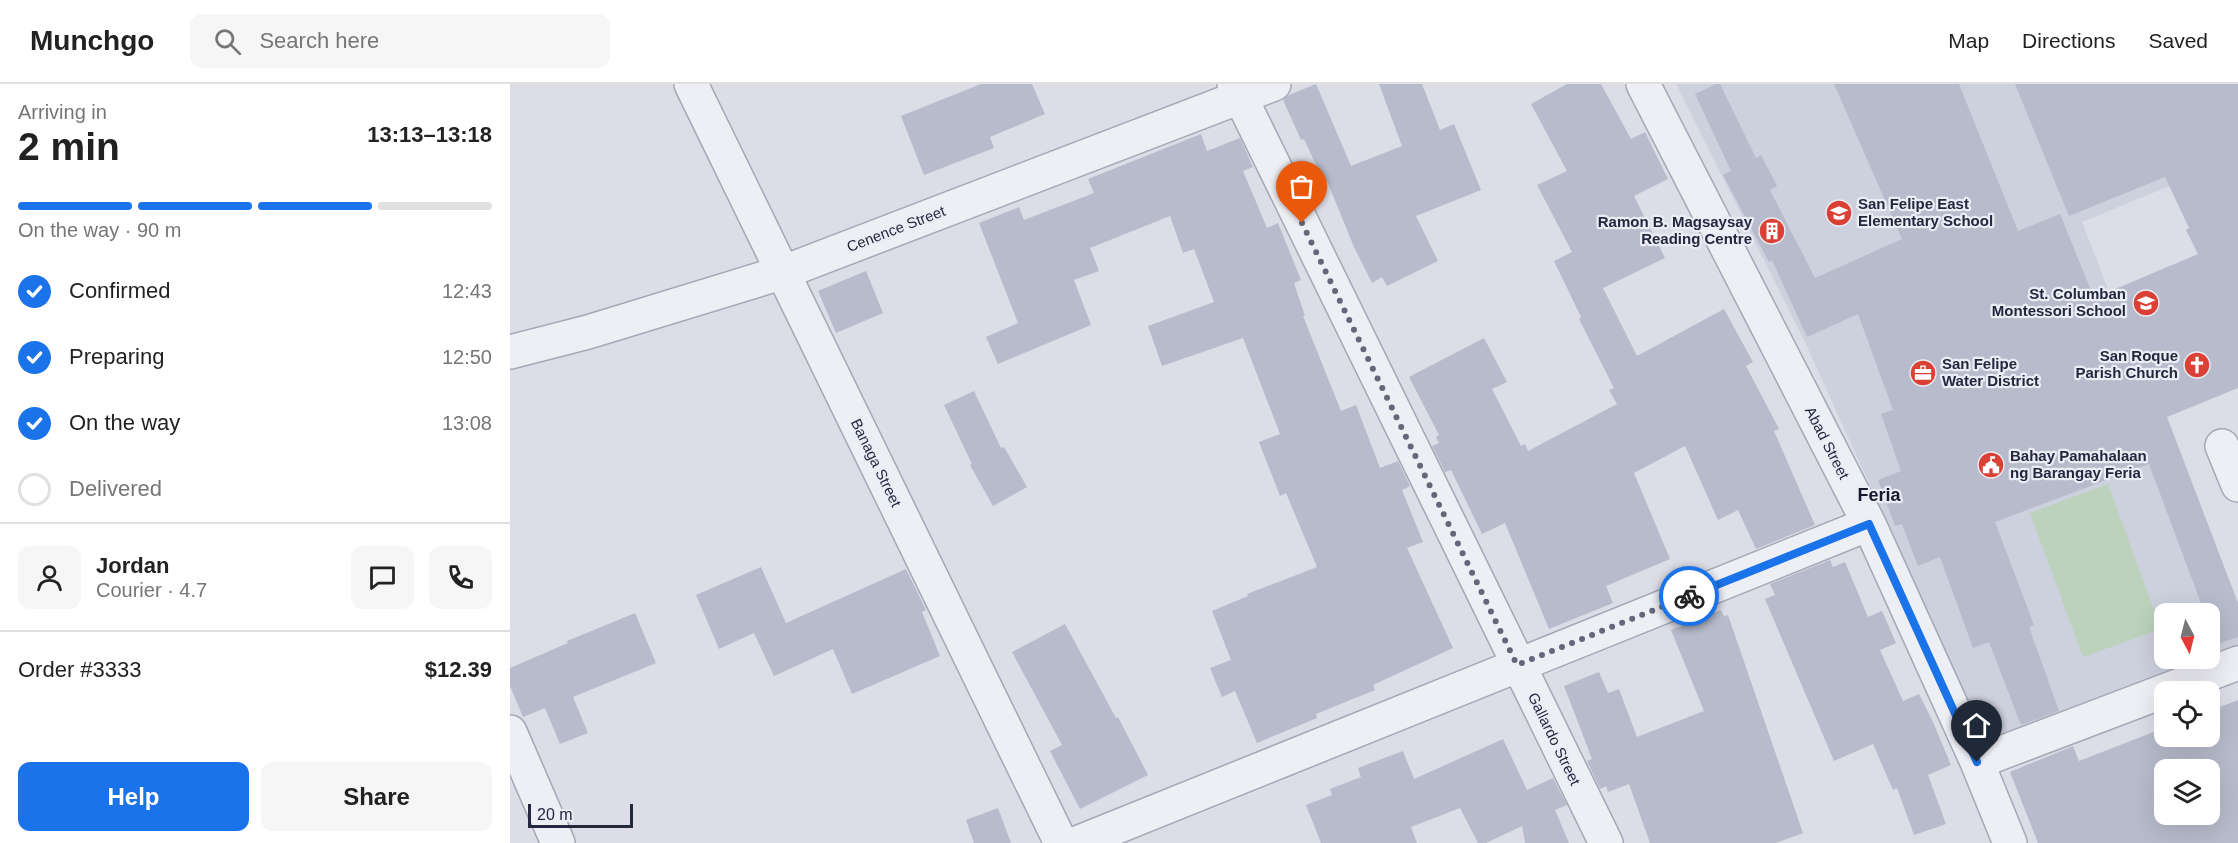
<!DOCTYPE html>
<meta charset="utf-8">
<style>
body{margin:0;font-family:Arial,sans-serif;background:#f6f6f6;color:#222;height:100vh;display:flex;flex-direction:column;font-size:22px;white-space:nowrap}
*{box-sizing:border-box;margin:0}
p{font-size:20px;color:#767676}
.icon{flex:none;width:33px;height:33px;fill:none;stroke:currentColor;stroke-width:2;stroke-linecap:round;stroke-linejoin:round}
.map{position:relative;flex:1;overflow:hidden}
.side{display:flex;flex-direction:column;background:#fff;width:510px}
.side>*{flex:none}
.needle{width:39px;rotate:173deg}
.buttons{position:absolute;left:1644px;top:519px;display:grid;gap:12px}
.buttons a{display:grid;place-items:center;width:66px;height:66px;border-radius:12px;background:#fff;box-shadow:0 6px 24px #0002;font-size:30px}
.scale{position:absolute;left:18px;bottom:15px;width:105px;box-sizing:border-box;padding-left:6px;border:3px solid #24283f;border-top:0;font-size:16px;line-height:21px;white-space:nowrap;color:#24283f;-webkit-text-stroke:4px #ebedf5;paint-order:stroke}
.pin{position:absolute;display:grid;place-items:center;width:51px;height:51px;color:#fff;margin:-62px -26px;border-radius:50% 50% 50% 0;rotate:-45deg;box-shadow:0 0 6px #0007}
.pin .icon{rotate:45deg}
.courier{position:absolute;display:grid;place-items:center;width:60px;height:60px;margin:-30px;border:4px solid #1a73e8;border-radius:50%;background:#fff;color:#222;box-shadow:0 2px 8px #0007}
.summary em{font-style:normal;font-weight:700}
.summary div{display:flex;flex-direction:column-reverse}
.summary{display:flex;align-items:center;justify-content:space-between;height:102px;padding:0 18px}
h1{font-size:39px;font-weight:700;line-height:45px}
.bar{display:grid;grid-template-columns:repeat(4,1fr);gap:9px 6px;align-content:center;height:72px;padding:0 18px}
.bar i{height:8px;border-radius:4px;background:#e0e0e0}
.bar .active{background:#1a73e8}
.bar p{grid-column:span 4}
.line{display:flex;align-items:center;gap:15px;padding:0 18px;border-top:2px solid #e0e0e0}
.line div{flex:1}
.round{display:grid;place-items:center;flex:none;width:63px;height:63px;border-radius:12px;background:#f6f6f6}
ol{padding:0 18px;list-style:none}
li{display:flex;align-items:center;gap:18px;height:66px}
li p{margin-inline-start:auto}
li .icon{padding:6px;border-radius:50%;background:#1a73e8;color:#fff;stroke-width:4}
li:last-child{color:#767676}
li i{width:33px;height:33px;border:3px solid #e0e0e0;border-radius:50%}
.button{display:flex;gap:12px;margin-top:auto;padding:12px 18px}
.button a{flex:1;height:69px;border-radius:12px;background:#1a73e8;color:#fff;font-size:24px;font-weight:700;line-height:69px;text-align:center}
.button a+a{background:#f6f6f6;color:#222}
header{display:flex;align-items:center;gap:36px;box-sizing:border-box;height:84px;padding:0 30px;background:#fff;border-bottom:2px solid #e0e0e0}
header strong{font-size:28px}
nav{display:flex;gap:33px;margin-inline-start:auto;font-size:21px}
.search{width:420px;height:54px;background:#f6f6f6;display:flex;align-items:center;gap:15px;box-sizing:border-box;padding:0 21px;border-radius:12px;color:#767676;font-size:22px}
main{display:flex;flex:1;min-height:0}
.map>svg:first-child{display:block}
.built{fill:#cdd0dd;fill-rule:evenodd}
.green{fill:#bcd2bc}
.building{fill:#b8bbcb;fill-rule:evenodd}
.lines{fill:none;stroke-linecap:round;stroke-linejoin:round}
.minor-casing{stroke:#a5a7b5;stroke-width:36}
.minor{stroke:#eeeff5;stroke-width:33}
.done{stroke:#64677a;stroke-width:6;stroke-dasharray:0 10.8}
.route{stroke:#1a73e8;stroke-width:8}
.labels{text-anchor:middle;stroke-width:4.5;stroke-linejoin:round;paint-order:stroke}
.poi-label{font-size:15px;font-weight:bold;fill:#24283f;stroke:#ebedf5;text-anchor:start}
.street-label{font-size:15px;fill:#24283f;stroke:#ebedf5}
.quarter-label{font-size:18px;font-weight:bold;fill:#17192f;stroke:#ebedf5}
</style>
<header>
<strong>Munchgo</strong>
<div class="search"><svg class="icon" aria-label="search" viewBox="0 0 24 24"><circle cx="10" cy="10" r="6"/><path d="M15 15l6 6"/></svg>Search here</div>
<nav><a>Map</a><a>Directions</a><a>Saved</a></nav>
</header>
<main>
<section class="side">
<div class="summary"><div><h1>2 min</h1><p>Arriving in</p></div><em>13:13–13:18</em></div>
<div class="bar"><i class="active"></i><i class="active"></i><i class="active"></i><i></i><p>On the way · 90 m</p></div>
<ol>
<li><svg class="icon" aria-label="check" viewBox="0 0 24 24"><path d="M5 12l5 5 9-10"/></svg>Confirmed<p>12:43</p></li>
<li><svg class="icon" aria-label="check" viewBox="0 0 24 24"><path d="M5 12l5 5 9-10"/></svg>Preparing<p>12:50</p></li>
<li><svg class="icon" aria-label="check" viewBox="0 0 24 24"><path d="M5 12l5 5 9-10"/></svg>On the way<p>13:08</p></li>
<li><i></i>Delivered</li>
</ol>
<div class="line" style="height:108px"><a class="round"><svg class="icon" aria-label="person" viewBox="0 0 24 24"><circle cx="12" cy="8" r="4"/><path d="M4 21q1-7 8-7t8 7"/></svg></a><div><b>Jordan</b><p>Courier · 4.7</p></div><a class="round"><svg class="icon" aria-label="chat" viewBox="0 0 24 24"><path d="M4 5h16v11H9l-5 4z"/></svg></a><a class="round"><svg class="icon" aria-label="phone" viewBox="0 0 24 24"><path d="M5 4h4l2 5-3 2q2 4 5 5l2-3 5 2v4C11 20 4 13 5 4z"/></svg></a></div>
<div class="line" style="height:78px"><div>Order #3333</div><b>$12.39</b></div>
<div class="button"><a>Help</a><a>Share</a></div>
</section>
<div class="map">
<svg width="1728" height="759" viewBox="0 0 1728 759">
<rect width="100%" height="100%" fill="#dcdde7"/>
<path class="built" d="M1166 0H1728V74L1572 138 1728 540V564L1479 663 1294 256ZM1654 530H1700V574H1654Z"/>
<path class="green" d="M1598 400 1651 545 1573 573 1520 429Z"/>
<path class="building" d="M471 0H522L535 30 480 53 484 64 414 91 391 32Z
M806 0 841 82 892 62 869 0H912L930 46 944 40 971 106 906 132 928 177 877 202 872 193 862 199 844 163 817 97 814 98 794 55 791 56 773 16 779 11Z
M1057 0H1091L1121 55 1135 48 1158 95 1124 112 1155 174 1093 204 1127 272 1214 225 1243 278 1236 282 1269 345 1264 347 1305 441 1246 465 1228 426 1208 436 1175 362 1124 389 1160 475 1096 502 1103 519 1039 545 995 439 972 450 941 386 935 388 922 362 929 359 926 353 929 351 899 293 974 254 997 298 982 305 1011 362 1015 360 1018 367 1107 320 1099 306 1104 304 1069 235 1071 233 1044 177 1062 168 1027 101 1057 87 1021 20Z
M1206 0H1210L1246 74 1251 71 1267 102 1260 106 1305 194 1392 155 1324 0H1449L1508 147 1550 130 1584 214 1688 170 1676 146 1679 144 1655 93 1559 132 1505 0H1728V304L1657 333 1728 519V553L1707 560 1700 540V530H1695L1639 380 1485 438 1524 541 1519 543 1549 627 1511 641 1479 558 1463 564 1430 473 1408 482 1392 440 1385 442 1368 396 1391 387 1371 330 1383 326 1348 230 1297 253 1262 176 1259 178 1213 91 1221 87 1185 10Z
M691 50 697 67 730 54 743 83 733 87 757 144 768 139 791 196 784 199 795 232H793L831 327 846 321 870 384 888 377 900 402 892 406 913 458 897 464 943 564 863 601 865 606 806 630 807 634 747 659 725 607 712 613 700 584 721 576 702 527 738 512 737 510 807 483 776 409 770 412 749 358 770 350 733 254 652 282 638 242 704 218 684 165 673 169 660 132 580 164 589 187 564 196 581 241 488 280 476 253 508 239 469 139 509 123 514 136 584 109 578 95Z
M356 187 373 229 326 249 308 207Z
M464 307 491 364 494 363 517 403 483 422 460 381 462 380 434 321Z
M1320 476 1323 483 1335 478 1358 533 1372 527 1386 559 1370 566 1393 617 1409 610 1423 638 1441 681 1418 691 1436 740 1404 751 1387 704 1383 706 1363 660 1324 677 1255 515 1265 511 1260 500Z
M251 483 276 539 396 485 416 526 412 528 430 572 342 610 323 565 264 592 244 549 209 565 186 511Z
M1211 526 1214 532 1218 531 1293 749 1266 759H1140L1119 700 1098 708 1096 702 1090 705 1077 677 1082 675 1054 602 1089 588 1098 609 1109 605 1127 653 1194 627 1161 546Z
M125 529 146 579 63 613 78 649 50 660 35 624 13 633 0 602V584L58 559 57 557Z
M555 540 606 634 608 633 638 691 570 725 540 667 552 661 502 568Z
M1728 616V759H1528L1500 688 1563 662 1569 677 1654 644V652H1700V627ZM1654 686H1700V730H1654Z
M993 655 1017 706 1043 694 1057 721 1045 726 1059 759H1015L1012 742 976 759H968L950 724 901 743 907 759H811L796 721 822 711 820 705 851 693 848 684 893 667 904 695Z
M488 724 501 759H464L456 736Z"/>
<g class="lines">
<defs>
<path id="minor" d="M181 0 551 759
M724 0 1096 759
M1133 0 1359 440 1467 678 1500 759
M0 268 78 248 274 188 764 0
M1712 362 1728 401
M0 648 48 759
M1467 678 1728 579
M567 759 1359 440"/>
</defs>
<use href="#minor" class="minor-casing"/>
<use href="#minor" class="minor"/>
</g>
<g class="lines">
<path class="done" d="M792 139 1007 581 1179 512"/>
<path class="route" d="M1179 512 1359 440 1467 678"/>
</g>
<defs>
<symbol id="school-disc" viewBox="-11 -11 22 22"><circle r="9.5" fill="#da4033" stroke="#ebedf5"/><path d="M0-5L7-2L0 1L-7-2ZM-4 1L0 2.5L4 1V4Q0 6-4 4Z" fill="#fff"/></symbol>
<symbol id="building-disc" viewBox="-11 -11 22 22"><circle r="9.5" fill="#da4033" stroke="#ebedf5"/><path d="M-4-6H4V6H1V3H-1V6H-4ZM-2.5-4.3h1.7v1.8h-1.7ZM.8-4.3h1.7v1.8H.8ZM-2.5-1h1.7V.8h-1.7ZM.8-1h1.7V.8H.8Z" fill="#fff"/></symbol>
<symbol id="church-disc" viewBox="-11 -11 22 22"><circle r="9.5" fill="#da4033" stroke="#ebedf5"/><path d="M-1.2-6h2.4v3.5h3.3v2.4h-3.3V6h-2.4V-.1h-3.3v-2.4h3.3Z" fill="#fff"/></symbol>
<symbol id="office-disc" viewBox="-11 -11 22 22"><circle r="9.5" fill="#da4033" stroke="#ebedf5"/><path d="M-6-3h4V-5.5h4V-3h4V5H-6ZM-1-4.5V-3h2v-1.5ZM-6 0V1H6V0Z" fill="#fff"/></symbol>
<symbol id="civic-disc" viewBox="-11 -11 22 22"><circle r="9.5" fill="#da4033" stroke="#ebedf5"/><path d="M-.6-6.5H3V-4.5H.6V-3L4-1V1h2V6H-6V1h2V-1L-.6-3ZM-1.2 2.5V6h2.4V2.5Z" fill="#fff"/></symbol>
</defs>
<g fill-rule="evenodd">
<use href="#school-disc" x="1314" y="114" width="30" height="30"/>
<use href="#building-disc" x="1247" y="132" width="30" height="30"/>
<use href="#school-disc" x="1621" y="204" width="30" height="30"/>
<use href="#church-disc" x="1672" y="266" width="30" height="30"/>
<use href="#office-disc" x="1398" y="274" width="30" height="30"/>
<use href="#civic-disc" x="1466" y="366" width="30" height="30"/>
</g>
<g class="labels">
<g class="poi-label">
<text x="1348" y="125">San Felipe East<tspan x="1348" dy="17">Elementary School</tspan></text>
<text x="1242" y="143" text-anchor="end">Ramon B. Magsaysay<tspan x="1242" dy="17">Reading Centre</tspan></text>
<text x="1616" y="215" text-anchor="end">St. Columban<tspan x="1616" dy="17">Montessori School</tspan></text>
<text x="1668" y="277" text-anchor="end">San Roque<tspan x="1668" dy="17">Parish Church</tspan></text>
<text x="1432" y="285">San Felipe<tspan x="1432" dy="17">Water District</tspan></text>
<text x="1500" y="377">Bahay Pamahalaan<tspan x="1500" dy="17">ng Barangay Feria</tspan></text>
</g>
<g class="street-label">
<text transform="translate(386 145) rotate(-21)" y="5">Cenence Street</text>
<text transform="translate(1317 359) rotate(63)" y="5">Abad Street</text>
<text transform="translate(366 379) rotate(64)" y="5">Banaga Street</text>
<text transform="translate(1044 655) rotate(64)" y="5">Gallardo Street</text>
</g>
<g class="quarter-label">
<text x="1369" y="417">Feria</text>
</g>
</g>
</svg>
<div class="buttons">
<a><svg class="needle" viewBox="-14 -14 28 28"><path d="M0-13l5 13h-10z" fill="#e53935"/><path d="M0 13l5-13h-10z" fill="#767676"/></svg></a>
<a><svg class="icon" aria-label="locate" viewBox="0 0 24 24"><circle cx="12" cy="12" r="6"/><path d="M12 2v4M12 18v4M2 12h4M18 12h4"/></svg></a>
<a><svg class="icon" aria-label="layers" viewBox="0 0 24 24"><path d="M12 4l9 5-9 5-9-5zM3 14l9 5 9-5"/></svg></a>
</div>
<div class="scale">20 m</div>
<div class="pin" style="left:792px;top:139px;background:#ea580c"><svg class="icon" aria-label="bag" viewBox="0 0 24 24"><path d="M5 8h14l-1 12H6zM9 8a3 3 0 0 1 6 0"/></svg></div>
<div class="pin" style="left:1467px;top:678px;background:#1f2937"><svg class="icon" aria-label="home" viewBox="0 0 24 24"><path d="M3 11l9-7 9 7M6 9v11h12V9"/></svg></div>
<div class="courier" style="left:1179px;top:512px"><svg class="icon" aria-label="bike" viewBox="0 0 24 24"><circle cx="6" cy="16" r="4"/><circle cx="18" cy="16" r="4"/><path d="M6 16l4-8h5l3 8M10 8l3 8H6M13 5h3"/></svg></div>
</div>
</main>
